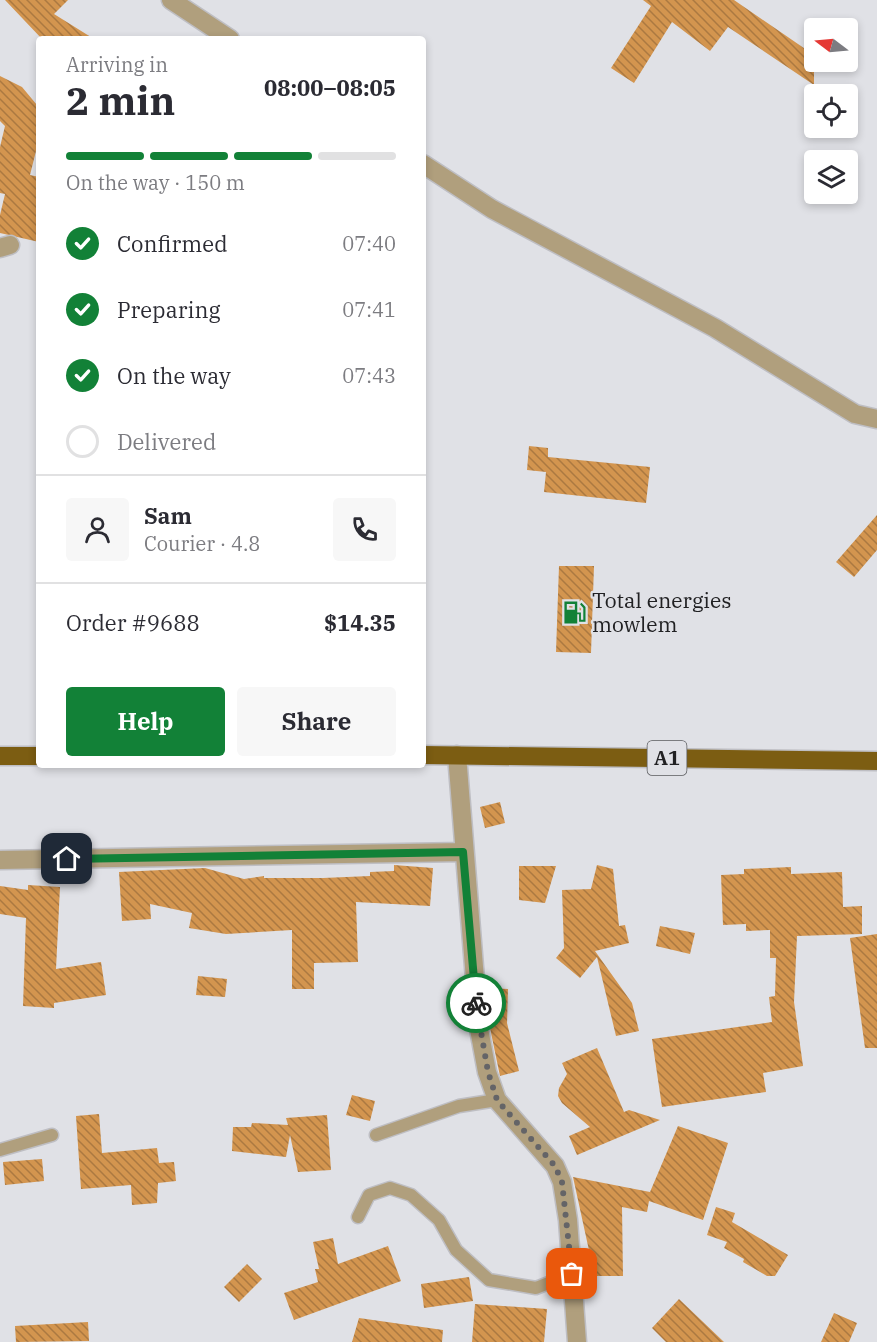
<!DOCTYPE html>
<meta charset="utf-8">
<style>
body{margin:0;font-family:"IBM Plex Serif",serif;background:#f7f7f7;color:#2b2b33;height:100vh;display:flex;flex-direction:column;font-size:22px;white-space:nowrap}
*{box-sizing:border-box;margin:0}
p{font-size:20px;color:#7c7c81}
.icon{flex:none;width:33px;height:33px;fill:none;stroke:currentColor;stroke-width:2;stroke-linecap:round;stroke-linejoin:round}
.map{position:relative;flex:1;overflow:hidden}
.drawer{position:absolute;left:36px;top:36px;width:390px;height:732px;display:flex;flex-direction:column;background:#fff;border-radius:6px;box-shadow:0 3px 9px #0003}
.drawer>*{flex:none}
.needle{width:39px;rotate:286deg}
.tools{position:absolute;left:804px;top:18px;display:grid;gap:12px}
.tools a{display:grid;place-items:center;width:54px;height:54px;border-radius:6px;background:#fff;box-shadow:0 3px 9px #0003;font-size:30px}
.pin{position:absolute;display:grid;place-items:center;width:51px;height:51px;color:#fff;margin:-26px;border-radius:12px;box-shadow:0 3px 9px #0006}
.courier{position:absolute;display:grid;place-items:center;width:60px;height:60px;margin:-30px;border:4px solid #128137;border-radius:50%;background:#fff;color:#222;box-shadow:0 2px 8px #0007}
.overview em{font-style:normal;font-weight:700}
.overview div{display:flex;flex-direction:column-reverse}
.overview{display:flex;align-items:center;justify-content:space-between;height:102px;padding:0 30px}
h1{font-size:39px;font-weight:700;line-height:45px}
.bar{display:grid;grid-template-columns:repeat(4,1fr);gap:9px 6px;align-content:center;height:72px;padding:0 30px}
.bar i{height:8px;border-radius:4px;background:#e1e1e2}
.bar .on{background:#128137}
.bar p{grid-column:span 4}
.line{display:flex;align-items:center;gap:15px;padding:0 30px;border-top:2px solid #e1e1e2}
.line div{flex:1}
.round{display:grid;place-items:center;flex:none;width:63px;height:63px;border-radius:6px;background:#f7f7f7}
ol{padding:0 30px;list-style:none}
li{display:flex;align-items:center;gap:18px;height:66px}
li p{margin-inline-start:auto}
li .icon{padding:6px;border-radius:50%;background:#128137;color:#fff;stroke-width:4}
li:last-child{color:#7c7c81}
li i{width:33px;height:33px;border:3px solid #e1e1e2;border-radius:50%}
.cta{display:flex;gap:12px;margin-top:auto;padding:12px 30px}
.cta a{flex:1;height:69px;border-radius:6px;background:#128137;color:#fff;font-size:24px;font-weight:700;line-height:69px;text-align:center}
.cta a+a{background:#f7f7f7;color:#2b2b33}
.map>svg:first-child{display:block}
.building{fill:url(#building-back-hatch)}
.lines{fill:none;stroke-linecap:round;stroke-linejoin:round}
.service-casing{stroke:#bebec3;stroke-width:15}
.minor-casing{stroke:#bebec3;stroke-width:21}
.trunk-casing{stroke:#bebec3;stroke-width:21}
.service{stroke:#b09f7d;stroke-width:12}
.minor{stroke:#b09f7d;stroke-width:18}
.trunk{stroke:#7c5d12;stroke-width:18}
.done{stroke:#646467;stroke-width:6;stroke-dasharray:0 10.8}
.route{stroke:#128137;stroke-width:8}
.labels{text-anchor:middle;stroke-width:4.5;stroke-linejoin:round;paint-order:stroke}
.shield{fill:#e0e1e6;stroke:#5a5b5e;stroke-width:1.5}
.shield-label{font-size:20px;font-weight:bold;fill:#212123}
.poi-label{font-size:21px;fill:#212123;stroke:#e0e1e6;text-anchor:start}
</style>
<div class="map">
<svg width="877" height="1342" viewBox="0 0 877 1342">
<defs>
<pattern id="building-back-hatch" width="6" height="6" patternUnits="userSpaceOnUse" patternTransform="scale(1.5)"><rect width="6" height="6" fill="#d3954f"/><path d="M-1 5l2 2M0 0l6 6M5-1l2 2" fill="none" stroke="#ab7941"/></pattern>
</defs>
<rect width="100%" height="100%" fill="#e0e1e6"/>
<path class="building" d="M5 0H68L54 14 94 39H42Z
M643 0H734L814 55V85L728 27 710 51 672 22 634 83 611 68 651 6Z
M0 76 22 87 37 105 39 139 30 175 39 177V242L0 233V215L5 194 0 193V147L5 126 0 121Z
M529 446 548 448V457L650 467 646 503 544 492 546 472 527 470Z
M877 515V550L854 577 836 562Z
M559 566H594L591 653 556 652Z
M500 802 505 823 485 828 480 807Z
M394 865 433 868 430 906 356 902 358 962 314 963V989H292V930L226 934 189 928 192 913 150 904 151 919 122 921 119 872 205 868 244 879 264 876V878H323L370 876V872L394 871Z
M597 865 613 869 619 926 625 925 629 943 595 951 632 1003 639 1031 616 1036 597 957 580 978 556 958 564 948 562 890 591 889Z
M519 866H556L545 903 519 900Z
M791 867V874L842 872 843 907 862 906V934L797 936 794 1002 803 1066 763 1073 766 1092 662 1107 652 1039 772 1022 769 997 775 996 776 958H770V930L746 931V924L723 925 721 875 744 874V869Z
M28 885 60 887 56 969 101 962 106 995 54 1003V1008L23 1006 26 918 0 914V886L28 890Z
M660 926 695 933 690 954 656 946Z
M877 934V1048H865L850 938Z
M198 976 227 979 225 997 196 995Z
M488 988 508 989 507 1023 519 1071 500 1076 490 1028Z
M597 1048 624 1112 629 1110 660 1120 577 1155 569 1136 590 1127 562 1103 558 1096 559 1088 567 1074 562 1063Z
M352 1095 375 1101 370 1121 346 1115Z
M99 1114 102 1153 157 1148 159 1163 174 1162 176 1181 158 1183 157 1203 132 1205 131 1185 81 1189 76 1116Z
M327 1115 331 1170 298 1172 290 1135 286 1157 232 1151 233 1127H251L252 1123 288 1125 286 1118Z
M678 1126 728 1143 703 1220 649 1201 647 1212 622 1207 623 1276H590V1255L573 1177 650 1192Z
M42 1159 44 1181 5 1185 3 1162Z
M716 1207 735 1213 732 1222 788 1255 775 1276H767L743 1262 744 1259 724 1248 727 1242 707 1235Z
M333 1238 338 1264 388 1246 401 1281 294 1320 284 1293 318 1282 315 1269H319L313 1242Z
M247 1264 262 1279 239 1302 224 1287Z
M469 1277 473 1301 424 1308 421 1284Z
M679 1299 724 1342H666L652 1328Z
M475 1304 547 1309 544 1342H472Z
M834 1313 857 1323 849 1342H821Z
M359 1318 443 1330 442 1342H352Z
M88 1322 89 1341 16 1342 15 1326Z"/>
<g class="lines">
<defs>
<path id="service" d="M376 1135 459 1106 497 1100
M0 1150 52 1135
M358 1217 369 1195 390 1188 411 1195 439 1220 456 1250 489 1280 536 1288 571 1274"/>
<path id="minor" d="M171 0 230 39
M423 164 492 209 715 328 855 414 877 419
M0 248 10 245
M457 755 479 1029 487 1072 497 1100 555 1166 562 1182 568 1220 577 1342
M0 860 463 852"/>
<path id="trunk" d="M423 755 877 761
M0 756H39"/>
</defs>
<use href="#service" class="service-casing"/>
<use href="#minor" class="minor-casing"/>
<use href="#trunk" class="trunk-casing"/>
<use href="#service" class="service"/>
<use href="#minor" class="minor"/>
<use href="#trunk" class="trunk"/>
</g>
<g class="lines">
<path class="done" d="M476 1003 488 1072 497 1100 555 1166 562 1182 572 1274"/>
<path class="route" d="M67 859 463 852 476 1003"/>
</g>
<defs>
<symbol id="fuel-bare" viewBox="-9 -9 18 18"><path d="M-5.5-6h7V0h2V4h1.3V-2.5L3-4.5l.8-.8L6-3V5H2.5V1h-1V6h-7ZM-4.2-4.7v3.2H.2V-4.7Z" fill="#128137" stroke="#e0e1e6" stroke-width="2.5" paint-order="stroke"/></symbol>
</defs>
<g fill-rule="evenodd">
<use href="#fuel-bare" x="558" y="596" width="33" height="33"/>
</g>
<g class="labels">
<rect class="shield" x="647.5" y="741" width="39" height="34" rx="4.5"/>
<g class="shield-label">
<text x="667" y="765">A1</text>
</g>
<g class="poi-label">
<text x="592" y="608">Total energies<tspan x="592" dy="24">mowlem</tspan></text>
</g>
</g>
</svg>
<div class="tools">
<a><svg class="needle" viewBox="-14 -14 28 28"><path d="M0-13l5 13h-10z" fill="#e53935"/><path d="M0 13l5-13h-10z" fill="#7c7c81"/></svg></a>
<a><svg class="icon" aria-label="locate" viewBox="0 0 24 24"><circle cx="12" cy="12" r="6"/><path d="M12 2v4M12 18v4M2 12h4M18 12h4"/></svg></a>
<a><svg class="icon" aria-label="layers" viewBox="0 0 24 24"><path d="M12 4l9 5-9 5-9-5zM3 14l9 5 9-5"/></svg></a>
</div>
<div class="pin" style="left:572px;top:1274px;background:#ea580c"><svg class="icon" aria-label="bag" viewBox="0 0 24 24"><path d="M5 8h14l-1 12H6zM9 8a3 3 0 0 1 6 0"/></svg></div>
<div class="pin" style="left:67px;top:859px;background:#1f2937"><svg class="icon" aria-label="home" viewBox="0 0 24 24"><path d="M3 11l9-7 9 7M6 9v11h12V9"/></svg></div>
<div class="courier" style="left:476px;top:1003px"><svg class="icon" aria-label="bike" viewBox="0 0 24 24"><circle cx="6" cy="16" r="4"/><circle cx="18" cy="16" r="4"/><path d="M6 16l4-8h5l3 8M10 8l3 8H6M13 5h3"/></svg></div>
<section class="drawer">
<div class="overview"><div><h1>2 min</h1><p>Arriving in</p></div><em>08:00–08:05</em></div>
<div class="bar"><i class="on"></i><i class="on"></i><i class="on"></i><i></i><p>On the way · 150 m</p></div>
<ol>
<li><svg class="icon" aria-label="check" viewBox="0 0 24 24"><path d="M5 12l5 5 9-10"/></svg>Confirmed<p>07:40</p></li>
<li><svg class="icon" aria-label="check" viewBox="0 0 24 24"><path d="M5 12l5 5 9-10"/></svg>Preparing<p>07:41</p></li>
<li><svg class="icon" aria-label="check" viewBox="0 0 24 24"><path d="M5 12l5 5 9-10"/></svg>On the way<p>07:43</p></li>
<li><i></i>Delivered</li>
</ol>
<div class="line" style="height:108px"><a class="round"><svg class="icon" aria-label="person" viewBox="0 0 24 24"><circle cx="12" cy="8" r="4"/><path d="M4 21q1-7 8-7t8 7"/></svg></a><div><b>Sam</b><p>Courier · 4.8</p></div><a class="round"><svg class="icon" aria-label="phone" viewBox="0 0 24 24"><path d="M5 4h4l2 5-3 2q2 4 5 5l2-3 5 2v4C11 20 4 13 5 4z"/></svg></a></div>
<div class="line" style="height:78px"><div>Order #9688</div><b>$14.35</b></div>
<div class="cta"><a>Help</a><a>Share</a></div>
</section>
</div>
